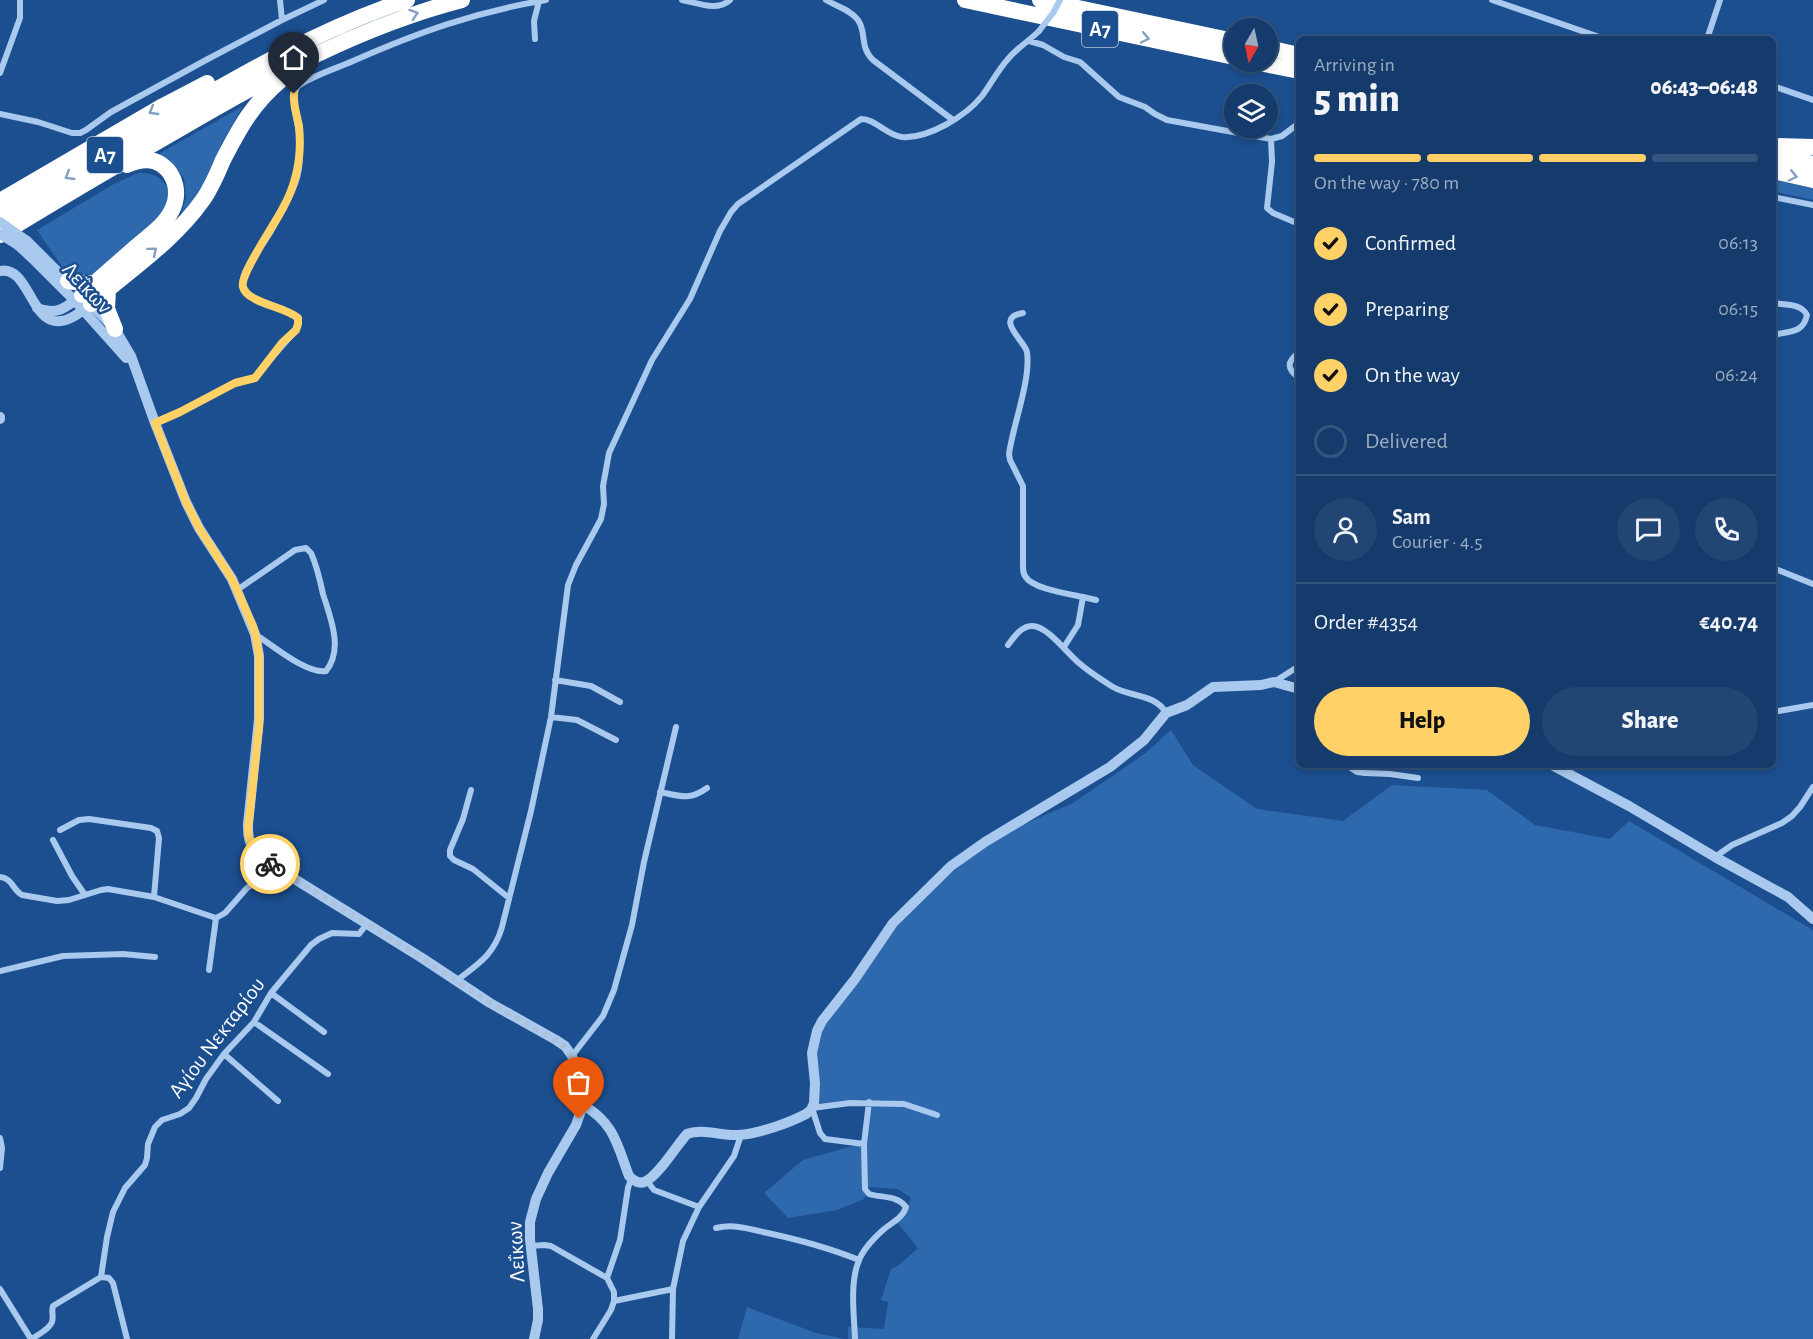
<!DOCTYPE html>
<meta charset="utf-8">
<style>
body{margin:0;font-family:"Alegreya Sans",sans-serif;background:#214673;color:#f1f3f6;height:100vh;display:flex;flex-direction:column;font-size:22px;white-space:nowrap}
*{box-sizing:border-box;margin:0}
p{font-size:20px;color:#9dadc1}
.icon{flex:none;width:33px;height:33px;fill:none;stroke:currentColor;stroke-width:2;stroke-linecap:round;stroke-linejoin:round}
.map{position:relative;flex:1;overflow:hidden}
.panel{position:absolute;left:1296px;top:36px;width:480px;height:732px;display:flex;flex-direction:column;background:#143b6b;border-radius:9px;box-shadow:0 3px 9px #0003,0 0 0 2px #33557e}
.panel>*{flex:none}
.needle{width:39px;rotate:189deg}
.tools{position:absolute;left:1224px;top:18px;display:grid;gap:12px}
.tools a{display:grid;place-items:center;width:54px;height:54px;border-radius:50%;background:#143b6b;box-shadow:0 3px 9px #0003,0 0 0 2px #33557e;font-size:30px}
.pin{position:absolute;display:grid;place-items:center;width:51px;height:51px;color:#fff;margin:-62px -26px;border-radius:50% 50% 50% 0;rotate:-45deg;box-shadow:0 0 6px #0007}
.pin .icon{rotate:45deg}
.courier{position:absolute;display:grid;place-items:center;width:60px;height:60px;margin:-30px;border:4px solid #ffd166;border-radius:50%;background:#fff;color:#222;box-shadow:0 2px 8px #0007}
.headline em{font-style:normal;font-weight:800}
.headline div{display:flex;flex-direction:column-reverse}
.headline{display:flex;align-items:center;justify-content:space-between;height:102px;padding:0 18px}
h1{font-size:39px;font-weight:800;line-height:45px}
.bar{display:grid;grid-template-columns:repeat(4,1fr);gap:9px 6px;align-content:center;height:72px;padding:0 18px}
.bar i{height:8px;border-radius:4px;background:#33557e}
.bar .selected{background:#ffd166}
.bar p{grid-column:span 4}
.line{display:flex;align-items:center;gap:15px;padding:0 18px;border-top:2px solid #33557e}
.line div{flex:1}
.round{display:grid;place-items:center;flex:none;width:63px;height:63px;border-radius:32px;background:#214673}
ol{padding:0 18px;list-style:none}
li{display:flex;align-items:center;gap:18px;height:66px}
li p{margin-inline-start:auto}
li .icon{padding:6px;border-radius:50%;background:#ffd166;color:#111;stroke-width:4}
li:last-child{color:#9dadc1}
li i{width:33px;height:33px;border:3px solid #33557e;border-radius:50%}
.action{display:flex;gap:12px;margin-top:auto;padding:12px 18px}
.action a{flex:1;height:69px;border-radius:36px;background:#ffd166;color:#111;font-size:24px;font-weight:800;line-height:69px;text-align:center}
.action a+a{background:#214673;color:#f1f3f6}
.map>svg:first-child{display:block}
.green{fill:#2e69ad}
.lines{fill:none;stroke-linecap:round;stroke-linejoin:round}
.minor{stroke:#a9c9ee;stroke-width:6}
.tertiary{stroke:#a9c9ee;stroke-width:10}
.motorway{stroke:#fff;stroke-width:16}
.minor-bridge{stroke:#a9c9ee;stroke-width:6}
.tertiary-bridge{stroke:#a9c9ee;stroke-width:10}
.oneway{stroke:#829ec1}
.done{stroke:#afc1d8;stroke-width:6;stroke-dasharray:0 10.8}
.route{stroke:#ffd166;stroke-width:8}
.labels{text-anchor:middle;stroke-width:5;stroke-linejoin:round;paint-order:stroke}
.shield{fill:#1b4f8f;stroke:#bbcadd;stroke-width:1.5}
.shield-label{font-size:21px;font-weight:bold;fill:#fff}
.street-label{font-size:22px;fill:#fff;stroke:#1b4f8f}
</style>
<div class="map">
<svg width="1813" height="1339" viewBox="0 0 1813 1339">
<rect width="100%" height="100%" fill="#1b4f8f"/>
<path class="green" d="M243 106 222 143 203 185 179 220 186 198 184 178 172 163 164 159 148 160Z
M138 173C155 173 163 177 170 193L167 210 92 278 75 277 65 271 37 230 114 184Z
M1773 179 1813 188V200L1773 191Z
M1171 730 1193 765 1257 809 1343 821 1392 785 1487 790 1535 825 1610 839 1629 821 1813 930V1339H848V1327L884 1329 888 1302 881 1300 891 1269 899 1265 918 1248 897 1222 905 1215 911 1198 898 1189 870 1187 864 1199 837 1210 788 1218 764 1193 803 1160 867 1142 871 1105 870 1100C851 1099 834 1101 816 1106L812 1061 823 1022 858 983 878 954 890 933 935 887 972 855 1024 824 1073 803 1143 755Z
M747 1307 816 1333 845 1339H738Z"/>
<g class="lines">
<path class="minor" d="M280 0 282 20
M682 0C698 3 717 12 730 0
M826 0C836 6 851 10 858 20 867 33 859 46 873 60L953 120
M1492 0 1605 39
M535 39 534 21 539 1
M1707 39 1720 0
M1029 41 1043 45 1064 57 1080 62 1119 97 1145 107 1155 114 1167 120 1271 139 1282 136 1299 123
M0 73 20 18V0
M1773 86 1813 100
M0 114 38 122 72 133H80L86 130 111 112 206 60 282 20 324 0
M1271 139 1272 162 1267 208 1273 213 1299 224
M1773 197 1813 205
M1773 303C1785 305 1801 303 1807 315 1803 334 1789 331 1773 335
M1023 313C993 318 1025 341 1027 352 1031 380 1013 425 1009 454L1010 460 1023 486V567C1023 570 1023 573 1025 576 1032 589 1069 594 1083 597L1078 625 1064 647
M1299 352C1287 362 1286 368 1299 378
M155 423 180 412 235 383 254 378 296 330 298 324V318C286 307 247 303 243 287 238 273 264 244 271 231 280 215 290 198 296 181 301 166 300 151 299 135 298 120 289 100 298 86 314 75 335 69 353 61 419 32 475 12 546 0
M1773 568 1813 584
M237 590 295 550 306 548 311 553C317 566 320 580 323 594 330 617 344 649 326 671 306 674 272 645 255 634
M1083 597 1096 600
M1008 645C1014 637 1022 625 1033 626 1048 627 1067 653 1079 663 1089 672 1102 680 1113 687 1130 697 1156 694 1166 713
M555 680 591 686 620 702
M1274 682 1299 666
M1773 712 1813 705
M551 717 577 720 616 740
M1350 765 1351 768 1357 772 1365 773 1390 774 1418 778
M471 790 463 819 450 850V856L454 860 473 869 509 898
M660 792C680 796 689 801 707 788
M60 830 79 820 89 819 151 828 157 831 159 838 154 897
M53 840 72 876 85 895
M1715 857 1732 845 1782 823 1792 816 1800 807 1813 787
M0 877C12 878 13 890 22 895L57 901 69 900 101 890 108 889 154 897 216 918 225 913 247 888 254 883 270 878 280 870
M209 970 216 918
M0 971 63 956 123 954 155 957
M456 981C478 964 494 955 502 927L531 811 551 717 568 585 576 565 601 519 604 504 603 486 609 453 652 360 690 299 720 231 731 212 738 204 861 119C876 119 886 135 902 137 928 139 966 116 982 96 991 84 998 70 1008 59 1017 48 1029 41 1039 31
M271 993 324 1032
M254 1022 328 1074
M224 1054 278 1101
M572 1056 603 1016 614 990 632 925 644 862 676 727
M0 1138 2 1148 0 1168
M864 1144 825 1139 820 1133 812 1108 850 1103 904 1104 937 1115
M647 1181 654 1190 699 1207
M716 1228C732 1224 747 1228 763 1232 796 1239 827 1247 859 1260
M530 1246 544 1245 551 1246 607 1278 614 1292V1301
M101 1277 109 1278 113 1283 127 1339
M607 1278 620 1240 628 1188 631 1179
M0 1289 31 1339
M855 1338C854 1316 850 1284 858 1263 862 1250 873 1239 883 1230 891 1223 903 1218 906 1207 897 1195 882 1198 869 1194L865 1189 864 1144 869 1102
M32 1339C38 1334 49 1330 52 1322 54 1316 51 1312 53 1306L101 1277 107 1237 113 1212 125 1188 145 1165 147 1158 148 1144 155 1127 162 1120 180 1114 189 1108 196 1098 206 1079 224 1054 254 1022 271 993 311 945 319 939 332 933 359 934 367 924
M593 1339 611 1310 614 1301 673 1289
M672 1339 673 1289 683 1241 699 1207 734 1156 741 1135"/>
<path class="tertiary" d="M27 241 71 285
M18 245 33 259 75 301 126 358
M0 271C36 264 30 357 88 306
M87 300 115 329 131 356 155 423 186 502 199 528 232 579 255 634 259 656V719L248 824C247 851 259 856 280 870L422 958 490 1003 556 1040 565 1046 572 1056 583 1091V1105L576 1125 548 1173 536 1199 530 1222V1240L538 1309V1320L534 1339
M37 308C58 315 63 309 80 297
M0 417V419
M1552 765 1629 806 1715 857 1788 897 1813 919
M583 1105C614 1123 617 1144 629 1176 634 1181 640 1185 646 1181 659 1175 676 1146 687 1134 702 1128 722 1136 738 1135 758 1134 789 1123 806 1114L811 1110 814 1103 815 1083 812 1053 817 1031 822 1021 855 979 893 923 951 866 985 842 1110 767 1144 740 1166 713 1187 705 1213 687 1261 685 1274 682 1299 689"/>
<path class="motorway" d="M965 0 1234 57
M1040 0 1234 41
M1268 48 1299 55
M1255 62 1299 71
M1773 146 1813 147
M1773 155 1813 164
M1773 171 1813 180
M0 201 163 106 207 83
M0 217C55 185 110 152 165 119 243 74 322 28 407 0
M0 235C60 198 120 163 181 128 270 76 361 26 462 0
M68 281 83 283H95
M108 289 107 309 115 329
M82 295C100 278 119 262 137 246 150 235 165 225 172 210 180 194 176 175 162 165 151 157 138 160 127 165
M91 304C128 271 173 242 202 201 211 189 217 174 223 160 240 127 253 103 282 79"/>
<path class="minor-bridge" d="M1039 31 1053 13 1060 0"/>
<path class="tertiary-bridge" d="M0 222 27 241
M0 234 18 245"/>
</g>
<defs><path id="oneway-chevron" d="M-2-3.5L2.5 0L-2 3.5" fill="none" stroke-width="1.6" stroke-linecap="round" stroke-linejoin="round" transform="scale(1.5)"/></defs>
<g class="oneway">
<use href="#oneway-chevron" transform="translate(414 14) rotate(-18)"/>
<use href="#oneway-chevron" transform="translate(1145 38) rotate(12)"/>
<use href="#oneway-chevron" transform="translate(153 111) rotate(150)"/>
<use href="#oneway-chevron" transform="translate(69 176) rotate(149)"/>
<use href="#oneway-chevron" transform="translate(1793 176) rotate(12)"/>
<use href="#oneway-chevron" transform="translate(153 251) rotate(-40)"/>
</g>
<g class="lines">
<path class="done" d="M270 864 422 958 490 1003 563 1045 574 1060 584 1091 583 1104 579 1119"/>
<path class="route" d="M270 864C257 854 249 847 248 830L259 726V656L257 642 253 626 232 579 199 528 186 502 155 423 180 412 235 383 255 378 282 343 296 330 298 324V318C286 307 247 303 243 287 239 275 277 221 284 206 298 180 302 155 299 126 297 115 293 105 294 94"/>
</g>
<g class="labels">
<g class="shield">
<rect x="1082" y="11" width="36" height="36" rx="4.5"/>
<rect x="87" y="137" width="36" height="36" rx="4.5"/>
</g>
<g class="shield-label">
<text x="1100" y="36">Α7</text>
<text x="105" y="162">Α7</text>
</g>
<g class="street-label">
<text transform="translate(88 287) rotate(47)" y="8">Λεΐκων</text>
<text transform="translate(216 1037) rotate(-53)" y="8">Αγίου Νεκταρίου</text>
<text transform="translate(515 1252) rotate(-93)" y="8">Λεΐκων</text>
</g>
</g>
</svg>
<div class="tools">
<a><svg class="needle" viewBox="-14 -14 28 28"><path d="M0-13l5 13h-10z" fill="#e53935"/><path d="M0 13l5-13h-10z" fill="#9dadc1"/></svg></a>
<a><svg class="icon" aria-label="layers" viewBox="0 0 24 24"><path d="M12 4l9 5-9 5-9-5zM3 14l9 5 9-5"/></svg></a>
</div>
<div class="pin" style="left:579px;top:1119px;background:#ea580c"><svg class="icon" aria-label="bag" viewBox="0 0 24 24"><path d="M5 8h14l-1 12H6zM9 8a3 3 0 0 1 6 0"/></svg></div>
<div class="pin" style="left:294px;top:94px;background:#1f2937"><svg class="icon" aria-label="home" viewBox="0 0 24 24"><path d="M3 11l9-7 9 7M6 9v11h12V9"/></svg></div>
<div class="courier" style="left:270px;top:864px"><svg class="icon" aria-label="bike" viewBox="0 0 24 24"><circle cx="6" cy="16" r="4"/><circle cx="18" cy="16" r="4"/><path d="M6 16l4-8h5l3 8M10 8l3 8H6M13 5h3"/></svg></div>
<section class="panel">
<div class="headline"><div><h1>5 min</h1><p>Arriving in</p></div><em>06:43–06:48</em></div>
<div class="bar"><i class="selected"></i><i class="selected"></i><i class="selected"></i><i></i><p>On the way · 780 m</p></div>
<ol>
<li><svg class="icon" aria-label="check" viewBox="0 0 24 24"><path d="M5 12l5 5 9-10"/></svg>Confirmed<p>06:13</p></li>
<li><svg class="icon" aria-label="check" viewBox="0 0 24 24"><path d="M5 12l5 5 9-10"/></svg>Preparing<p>06:15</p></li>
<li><svg class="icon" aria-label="check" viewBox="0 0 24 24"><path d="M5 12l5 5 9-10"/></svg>On the way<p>06:24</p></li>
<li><i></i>Delivered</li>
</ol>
<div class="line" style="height:108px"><a class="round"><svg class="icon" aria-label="person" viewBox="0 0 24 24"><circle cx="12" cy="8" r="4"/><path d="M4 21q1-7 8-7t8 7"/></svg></a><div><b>Sam</b><p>Courier · 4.5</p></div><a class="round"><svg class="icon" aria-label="chat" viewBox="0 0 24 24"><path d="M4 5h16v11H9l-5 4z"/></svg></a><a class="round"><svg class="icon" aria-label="phone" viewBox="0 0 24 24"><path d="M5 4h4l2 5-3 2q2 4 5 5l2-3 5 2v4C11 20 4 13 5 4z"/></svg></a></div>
<div class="line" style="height:78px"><div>Order #4354</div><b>€40.74</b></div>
<div class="action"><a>Help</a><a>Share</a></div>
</section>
</div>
